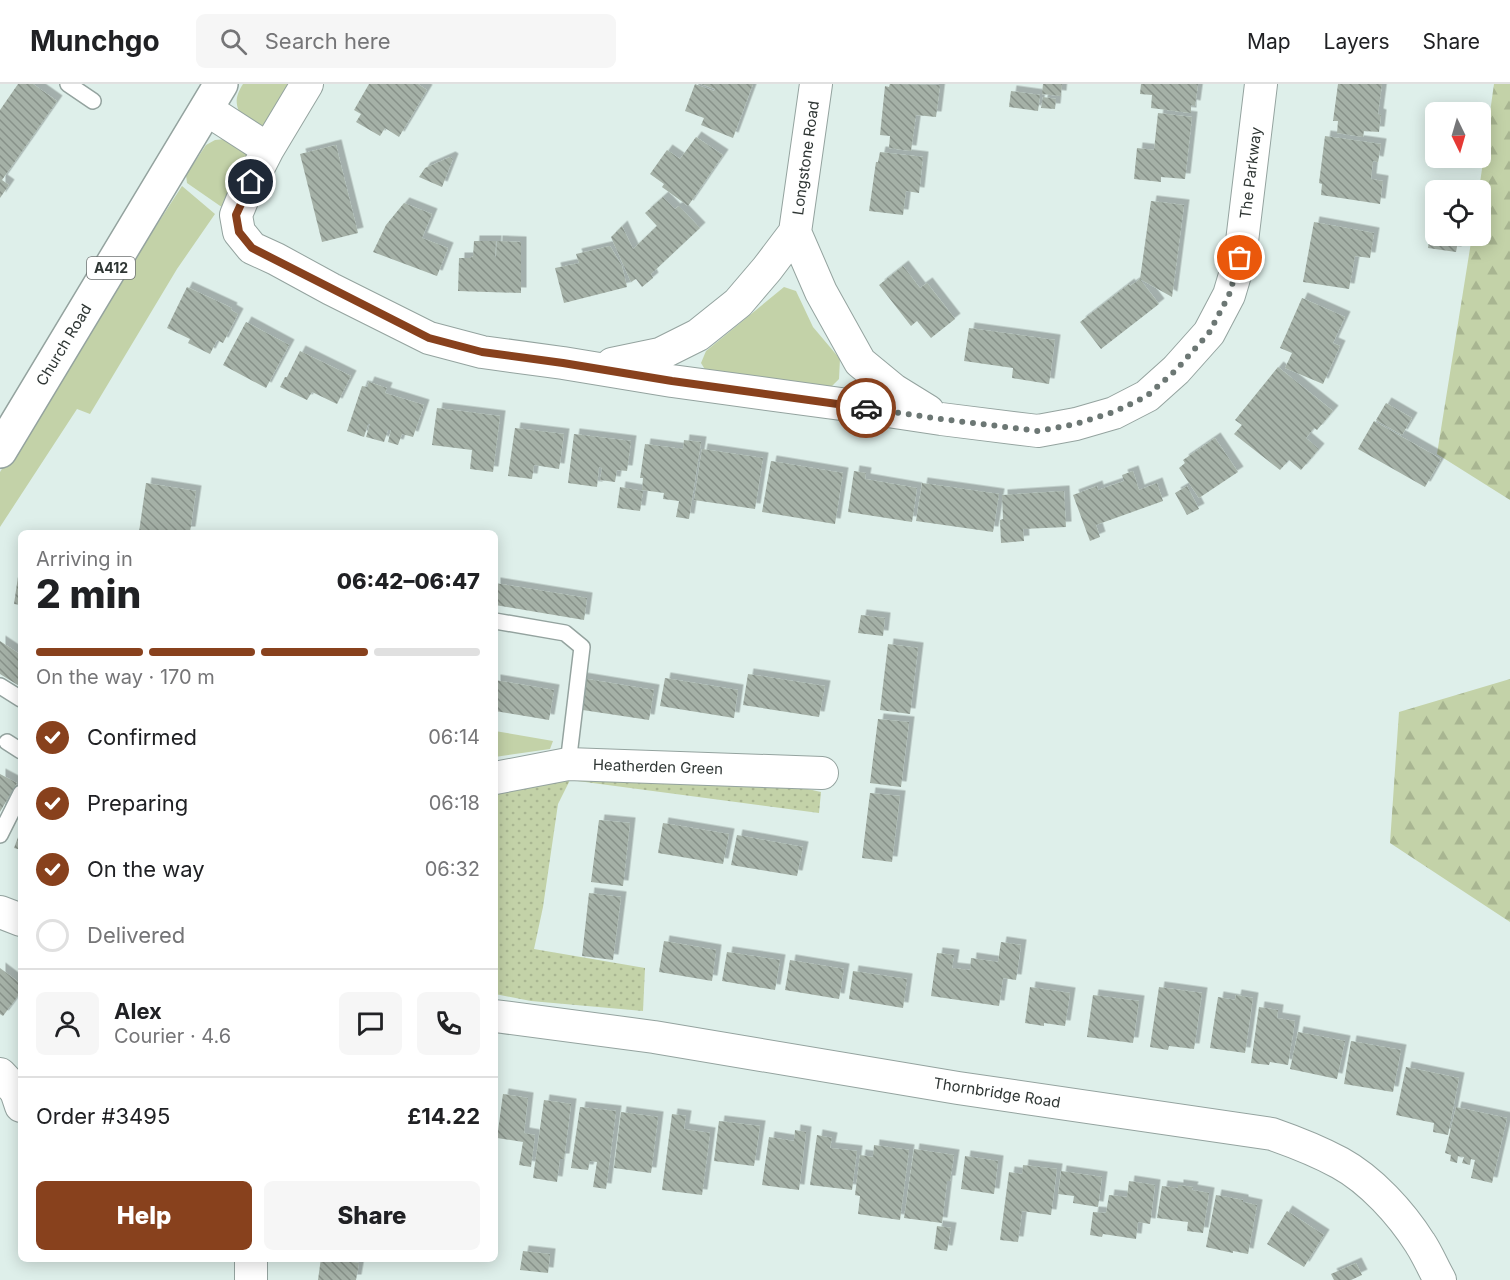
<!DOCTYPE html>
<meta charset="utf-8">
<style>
body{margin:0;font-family:Inter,sans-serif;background:#f6f6f6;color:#202124;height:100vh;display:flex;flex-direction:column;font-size:22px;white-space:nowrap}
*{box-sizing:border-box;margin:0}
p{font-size:20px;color:#757577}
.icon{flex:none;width:33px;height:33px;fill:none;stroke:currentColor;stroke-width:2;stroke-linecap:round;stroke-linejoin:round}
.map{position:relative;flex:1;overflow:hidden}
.panel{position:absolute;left:18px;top:446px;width:480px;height:732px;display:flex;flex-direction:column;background:#fff;border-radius:9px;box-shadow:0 3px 15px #0003}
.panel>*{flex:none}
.needle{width:39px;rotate:175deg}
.fabs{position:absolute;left:1425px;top:18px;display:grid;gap:12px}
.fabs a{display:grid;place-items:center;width:66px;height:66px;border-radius:9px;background:#fff;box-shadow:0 3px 15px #0003;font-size:30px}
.pin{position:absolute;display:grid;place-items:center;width:51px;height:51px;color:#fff;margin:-26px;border:3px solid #fff;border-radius:50%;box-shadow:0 2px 6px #0007}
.courier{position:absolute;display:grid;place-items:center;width:60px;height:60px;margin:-30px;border:4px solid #88411d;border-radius:50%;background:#fff;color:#222;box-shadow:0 2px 8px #0007}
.headline em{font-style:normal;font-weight:800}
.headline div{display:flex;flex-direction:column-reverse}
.headline{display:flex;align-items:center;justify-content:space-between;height:102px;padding:0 18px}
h1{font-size:39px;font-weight:800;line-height:45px}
.bar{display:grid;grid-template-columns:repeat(4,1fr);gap:9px 6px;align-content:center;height:72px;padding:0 18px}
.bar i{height:8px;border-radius:4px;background:#e0e0e0}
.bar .on{background:#88411d}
.bar p{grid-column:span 4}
.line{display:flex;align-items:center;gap:15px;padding:0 18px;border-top:2px solid #e0e0e0}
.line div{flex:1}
.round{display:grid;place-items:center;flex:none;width:63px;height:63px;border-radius:9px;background:#f6f6f6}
ol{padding:0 18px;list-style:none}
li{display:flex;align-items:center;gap:18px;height:66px}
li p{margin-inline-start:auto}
li .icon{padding:6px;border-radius:50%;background:#88411d;color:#fff;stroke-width:4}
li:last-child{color:#757577}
li i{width:33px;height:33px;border:3px solid #e0e0e0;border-radius:50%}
.cta{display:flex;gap:12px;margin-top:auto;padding:12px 18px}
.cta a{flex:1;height:69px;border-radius:9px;background:#88411d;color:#fff;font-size:24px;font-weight:800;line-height:69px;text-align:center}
.cta a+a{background:#f6f6f6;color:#202124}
header{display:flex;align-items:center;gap:36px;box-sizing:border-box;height:84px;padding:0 30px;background:#fff;border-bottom:2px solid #e0e0e0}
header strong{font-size:28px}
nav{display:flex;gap:33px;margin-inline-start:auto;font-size:21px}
.search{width:420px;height:54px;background:#f6f6f6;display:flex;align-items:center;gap:15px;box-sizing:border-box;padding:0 21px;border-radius:9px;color:#757577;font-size:22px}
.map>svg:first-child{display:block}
.green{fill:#c3d2a8}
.forest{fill:url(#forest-firs)}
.park{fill:url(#park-dots)}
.building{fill:url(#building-back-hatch);filter:url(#shadow)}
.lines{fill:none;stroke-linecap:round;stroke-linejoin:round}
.lane-casing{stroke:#94a39f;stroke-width:18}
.street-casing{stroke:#94a39f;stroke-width:34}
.primary-casing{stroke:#94a39f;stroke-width:36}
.lane{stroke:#fff;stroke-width:15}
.street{stroke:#fff;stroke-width:32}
.primary{stroke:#fff;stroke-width:33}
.done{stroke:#6c7774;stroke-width:6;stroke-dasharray:0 10.8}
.route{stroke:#88411d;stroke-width:8}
.labels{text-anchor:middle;stroke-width:6;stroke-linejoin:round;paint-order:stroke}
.shield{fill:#fff;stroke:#6d7271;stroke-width:1.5}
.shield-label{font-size:14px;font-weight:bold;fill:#2f3634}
.street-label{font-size:15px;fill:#2f3634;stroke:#fff}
</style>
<header>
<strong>Munchgo</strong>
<div class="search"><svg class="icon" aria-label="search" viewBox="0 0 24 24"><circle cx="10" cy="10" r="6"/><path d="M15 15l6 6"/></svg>Search here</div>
<nav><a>Map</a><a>Layers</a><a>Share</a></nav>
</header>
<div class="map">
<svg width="1510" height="1196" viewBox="0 0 1510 1196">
<defs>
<pattern id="forest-firs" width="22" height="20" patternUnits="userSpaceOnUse" patternTransform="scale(1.5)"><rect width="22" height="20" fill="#c3d2a8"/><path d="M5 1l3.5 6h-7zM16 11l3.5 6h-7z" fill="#a8b591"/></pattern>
<pattern id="park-dots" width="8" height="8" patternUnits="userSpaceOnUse" patternTransform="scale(1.5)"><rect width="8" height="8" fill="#c3d2a8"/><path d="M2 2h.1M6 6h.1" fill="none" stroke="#a8b591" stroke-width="1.8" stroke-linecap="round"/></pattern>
<pattern id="building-back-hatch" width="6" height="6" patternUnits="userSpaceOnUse" patternTransform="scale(1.5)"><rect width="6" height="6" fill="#a5b1a7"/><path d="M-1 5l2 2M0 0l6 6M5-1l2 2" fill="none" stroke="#879189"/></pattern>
<filter id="shadow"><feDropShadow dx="5.5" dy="-5.5" stdDeviation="0" flood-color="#0004"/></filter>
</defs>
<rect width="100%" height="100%" fill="#deefea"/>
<path class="green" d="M243 0H302L264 44 244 38C236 22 233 16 243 0Z
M226 55 249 69 226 126 187 99 186 91 206 61 215 56Z
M182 102 215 130 177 185 90 330 77 325 0 443V388L73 270Z
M784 203 796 207 813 243 840 275 839 295 826 308 709 292 701 279 706 267Z
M495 647 553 657 550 665 495 673Z"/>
<path class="forest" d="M1494 0H1510V416L1437 370 1472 152H1480V106H1479Z
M1510 595V838L1390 759 1399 628Z"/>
<path class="park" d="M726 687 821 708 819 729 570 696 558 720 543 823 534 865 645 884 643 927 531 917 495 910V694Z"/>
<path class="building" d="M18 0H33L57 17 2 96 9 101 0 114V26Z
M369 0H418L427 6 399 53 385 44 380 52 356 38 361 30 354 26Z
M695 0 714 7 715 5 701 0H753L733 54 701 41 704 34 685 27Z
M890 0 940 1 936 33 916 31 911 67 889 64 890 52 880 51 885 2 889 3Z
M1043 0H1062L1061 12 1042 10Z
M1141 0H1198L1195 22 1191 21V29L1151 24 1152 11 1140 10Z
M1338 0H1382L1378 30 1381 31 1379 48 1364 47 1363 53 1337 49 1338 37H1333Z
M1011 7 1040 11 1038 27 1009 23Z
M1043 13 1056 15 1055 25 1041 24Z
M1158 29 1192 33 1185 95 1161 93V98L1134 95 1137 64 1154 66Z
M1325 52 1381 60 1378 78 1373 77 1371 95 1383 97 1380 120 1321 111 1322 100 1319 99Z
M696 53 723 71 688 122 662 103 664 100 650 90 667 66 680 75Z
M336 61 358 149 322 158 300 70Z
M880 68 923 73 919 109 906 107 903 131 869 127 876 78H878Z
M450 73 453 75 442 103 419 93 425 84Z
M663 113 675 125 679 122 700 144 651 190 653 194 642 203 636 195 631 198 611 153 622 142 633 165 657 142 645 129Z
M1151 117 1184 121 1172 213 1140 195Z
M404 119 432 130 422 154 448 164 437 192 373 168 386 141Z
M1314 138 1374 149 1370 174 1355 172 1349 205 1303 198Z
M1430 147 1436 148V152H1459L1456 168 1428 164Z
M474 157H496L495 173H496L497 157 521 158V209L458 207 459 174H471V172L473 173Z
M610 162 622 182 627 203 564 219 555 184 579 179 576 170Z
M903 182 920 204 927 199 955 235 931 254 917 237 911 242 879 201Z
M1140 195 1159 220 1101 265 1080 238 1129 200 1130 202Z
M187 203 232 224 231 226 238 230 223 259 217 256 210 270 188 259 190 255 167 244Z
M1302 214 1345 233 1333 259 1340 262 1323 300 1285 284 1292 269 1280 264Z
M246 238 289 261 266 304 223 281Z
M969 244 1055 256 1049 300 1012 294 1013 284 964 277Z
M300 267 351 292 337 320 312 308 307 316 280 303 285 293H287Z
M1278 283 1333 327 1317 346 1314 344 1306 354 1319 365 1301 386 1289 376 1280 386 1234 350 1242 341 1235 336Z
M369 298 387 304 385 309 424 321 413 353 402 350 398 361 388 358 391 346H388L384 358 366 353 370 340H368L364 353 347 347 362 302 367 303Z
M1386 319 1412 334 1402 351 1376 336Z
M437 324 500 332 493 388 470 385 472 366 432 361Z
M1374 337 1441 375 1425 403 1358 365Z
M515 344 564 350 559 385 534 381 532 395 508 392Z
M574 350 631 357 627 387 617 386 615 398 600 396 602 384 599 383 597 403 568 399Z
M1215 354 1238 388 1199 414 1179 384 1185 379 1183 376Z
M684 356 701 358 689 435 676 433 679 417 663 415 664 409 642 406 643 394H640L645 360 683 365Z
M702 365 763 374 755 425 694 416Z
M771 377 843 389 835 440 762 428Z
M854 387 866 389 865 395 917 404 912 438 848 428Z
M1133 387 1139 406 1157 399 1163 417 1096 441 1100 453 1090 457 1073 411 1097 402 1098 406 1124 397 1122 391Z
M146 399 196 407 190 448H139Z
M922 399 999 410 993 448 916 437Z
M1187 402 1199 425 1187 431 1175 409Z
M620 403 643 407 640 427 617 424Z
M1064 407 1066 443 1023 445 1024 457 1001 459 1000 436 1003 435 1002 411Z
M20 479H21V521L14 520Z
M495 499 587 514 584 536 495 521Z
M861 531 885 534 883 552 858 549Z
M0 557 21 571V603L0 590Z
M888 560 918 564 910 630 880 626Z
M748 590 825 602 819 633 743 621Z
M581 594 654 606 649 636 576 625Z
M665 594 738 606 734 634 660 622Z
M495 596 554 606 549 636 495 627Z
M878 635 909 638 901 703 870 699Z
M0 690 17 699 0 728Z
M870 709 900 712 892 778 862 774Z
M599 736 630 739 623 802 591 798Z
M663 739 729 750 723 780 658 769Z
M21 745V766L14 764Z
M737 751 803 763 797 792 731 781Z
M589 809 621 813 613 876 582 872Z
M664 857 716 866 712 897 659 888Z
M1001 858 1021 861 1016 896 1003 894 999 922 931 912 937 869 954 871 952 884 970 886 971 874 998 878Z
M727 868 780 876 775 906 722 897Z
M790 876 844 885 839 915 785 906Z
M0 884 21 900V908L3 932 0 930Z
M853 887 907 895 903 924 849 915Z
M1030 903 1070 909 1065 942 1044 939V942L1025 939Z
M1159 903 1202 909 1194 965 1169 962 1168 966 1150 963Z
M1093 911 1139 917 1133 959 1087 953Z
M1236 911 1253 914 1245 969 1210 964 1218 913 1235 916Z
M1259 923 1278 926 1277 934 1295 937 1288 981 1270 978 1269 981 1251 979Z
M1298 948 1345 957 1337 995 1290 985Z
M1351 957 1401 966 1393 1008 1344 1000Z
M1406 983 1459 994 1448 1051 1433 1048 1434 1039 1396 1031Z
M503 1010 528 1014 524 1049 535 1051 531 1083 519 1081 523 1058 497 1054Z
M544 1016 571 1020 564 1075H560L557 1098 533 1094Z
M580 1023 616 1027 606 1105 593 1103 597 1078 590 1077 588 1086 571 1084Z
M1456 1023 1507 1034 1492 1099 1471 1094 1475 1076 1471 1075 1470 1081 1462 1079 1464 1073 1458 1072 1457 1079 1450 1077 1451 1071 1445 1069Z
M621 1028 658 1033 651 1089 614 1084Z
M672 1030 686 1032 684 1045 710 1049 702 1111 662 1106Z
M719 1037 760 1042 754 1082 714 1077Z
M795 1046 806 1048 799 1106 762 1101 769 1053 794 1057Z
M817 1051 832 1054 830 1064 857 1067 852 1106 810 1101Z
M874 1061 909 1066 900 1136 858 1130 860 1112 855 1111 860 1071 873 1073Z
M914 1065 954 1071 950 1097H947L942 1139 904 1134Z
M965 1072 998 1077 994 1110 961 1105Z
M1023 1081 1057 1085 1051 1131 1022 1127 1018 1158 1000 1156 1009 1088 1022 1090Z
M1061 1087 1102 1093 1098 1123 1073 1119 1074 1112 1058 1110Z
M1129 1097 1155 1101 1150 1140 1138 1138 1136 1155 1103 1150 1102 1153 1090 1151 1093 1128 1106 1129 1109 1111 1127 1113Z
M1178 1101 1193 1103 1192 1106 1209 1109 1203 1149 1187 1147 1188 1138 1157 1134 1162 1102 1178 1104Z
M1216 1111 1243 1116V1118L1257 1121 1248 1170 1233 1167V1169L1206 1163Z
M1287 1127 1324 1151 1304 1183 1267 1160Z
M937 1142 951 1144 947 1167 934 1165Z
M523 1167 550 1170 548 1189 520 1186Z
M321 1174 359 1179 356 1196H318Z
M1356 1179 1362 1191 1351 1196H1334L1331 1190Z"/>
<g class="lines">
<defs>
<path id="lane" d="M68 0 93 17
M495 537 565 549 582 563 568 680
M0 602 21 615
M7 658 21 667
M0 751 21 709"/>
<path id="street" d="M307 0 268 65 243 114 236 131 239 148 252 164 276 175 331 205 429 254 482 268 563 279 672 297 841 320 941 335 1038 347 1076 340 1114 329 1147 312 1176 286 1209 249 1229 211 1240 174 1261 0
M206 25 268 65
M795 148 821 208 860 278 894 306 928 327
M612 280 660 270 698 251 738 219 767 185 795 148 816 0
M495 694 568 680 822 689
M0 828 21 836
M495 932 654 953 958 1004 1272 1050C1295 1058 1318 1067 1340 1079 1371 1096 1401 1129 1420 1159 1428 1171 1433 1184 1440 1196
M0 990 16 1007 21 1022
M251 1174V1196"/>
<path id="primary" d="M0 367 221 0"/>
</defs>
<use href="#lane" class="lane-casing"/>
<use href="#street" class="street-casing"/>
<use href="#primary" class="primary-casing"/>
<use href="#lane" class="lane"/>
<use href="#street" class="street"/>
<use href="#primary" class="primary"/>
</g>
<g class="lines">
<path class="done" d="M866 324 941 335 1038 347 1076 340 1114 328 1147 312 1176 286 1209 249 1229 211 1240 174"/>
<path class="route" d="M251 98 236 131 239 148 252 164 429 254 482 268 563 279 672 297 866 324"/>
</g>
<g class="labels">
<rect class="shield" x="87" y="173" width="48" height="22" rx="4.5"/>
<g class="shield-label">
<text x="111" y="189">A412</text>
</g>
<g class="street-label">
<text transform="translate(806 74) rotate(-82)" y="5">Longstone Road</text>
<text transform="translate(1251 89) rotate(-83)" y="5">The Parkway</text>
<text transform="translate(64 261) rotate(-59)" y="5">Church Road</text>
<text transform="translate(658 683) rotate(2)" y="5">Heatherden Green</text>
<text transform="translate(997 1009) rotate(9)" y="5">Thornbridge Road</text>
</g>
</g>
</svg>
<div class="fabs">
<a><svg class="needle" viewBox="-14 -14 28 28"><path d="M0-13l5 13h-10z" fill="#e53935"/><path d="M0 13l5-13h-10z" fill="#757577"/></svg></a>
<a><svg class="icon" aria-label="locate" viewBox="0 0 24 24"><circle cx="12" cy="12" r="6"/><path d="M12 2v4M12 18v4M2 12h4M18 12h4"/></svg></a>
</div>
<div class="pin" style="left:1240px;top:174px;background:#ea580c"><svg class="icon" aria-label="bag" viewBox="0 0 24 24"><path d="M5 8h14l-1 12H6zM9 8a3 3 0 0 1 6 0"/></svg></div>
<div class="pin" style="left:251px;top:98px;background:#1f2937"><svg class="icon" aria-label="home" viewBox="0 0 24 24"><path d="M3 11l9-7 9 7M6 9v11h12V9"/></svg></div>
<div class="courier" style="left:866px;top:324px"><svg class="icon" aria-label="car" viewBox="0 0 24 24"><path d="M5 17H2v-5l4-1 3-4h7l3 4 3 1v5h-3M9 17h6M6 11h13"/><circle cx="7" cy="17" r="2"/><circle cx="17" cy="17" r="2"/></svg></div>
<section class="panel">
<div class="headline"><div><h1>2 min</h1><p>Arriving in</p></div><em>06:42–06:47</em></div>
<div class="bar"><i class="on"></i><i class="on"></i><i class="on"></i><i></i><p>On the way · 170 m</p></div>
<ol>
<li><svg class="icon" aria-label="check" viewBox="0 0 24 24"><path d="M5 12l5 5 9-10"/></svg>Confirmed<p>06:14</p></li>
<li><svg class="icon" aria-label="check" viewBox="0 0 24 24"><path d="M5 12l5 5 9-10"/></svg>Preparing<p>06:18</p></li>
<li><svg class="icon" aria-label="check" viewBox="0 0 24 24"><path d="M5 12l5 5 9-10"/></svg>On the way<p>06:32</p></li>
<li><i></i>Delivered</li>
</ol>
<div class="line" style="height:108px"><a class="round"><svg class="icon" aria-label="person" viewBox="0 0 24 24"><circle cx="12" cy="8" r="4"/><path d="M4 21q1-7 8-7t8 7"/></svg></a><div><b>Alex</b><p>Courier · 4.6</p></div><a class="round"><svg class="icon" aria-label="chat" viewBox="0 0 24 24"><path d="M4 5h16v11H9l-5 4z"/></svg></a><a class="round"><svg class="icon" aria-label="phone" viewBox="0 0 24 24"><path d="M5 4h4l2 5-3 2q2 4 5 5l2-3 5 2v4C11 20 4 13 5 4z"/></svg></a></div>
<div class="line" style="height:78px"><div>Order #3495</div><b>£14.22</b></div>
<div class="cta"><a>Help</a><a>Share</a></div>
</section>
</div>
